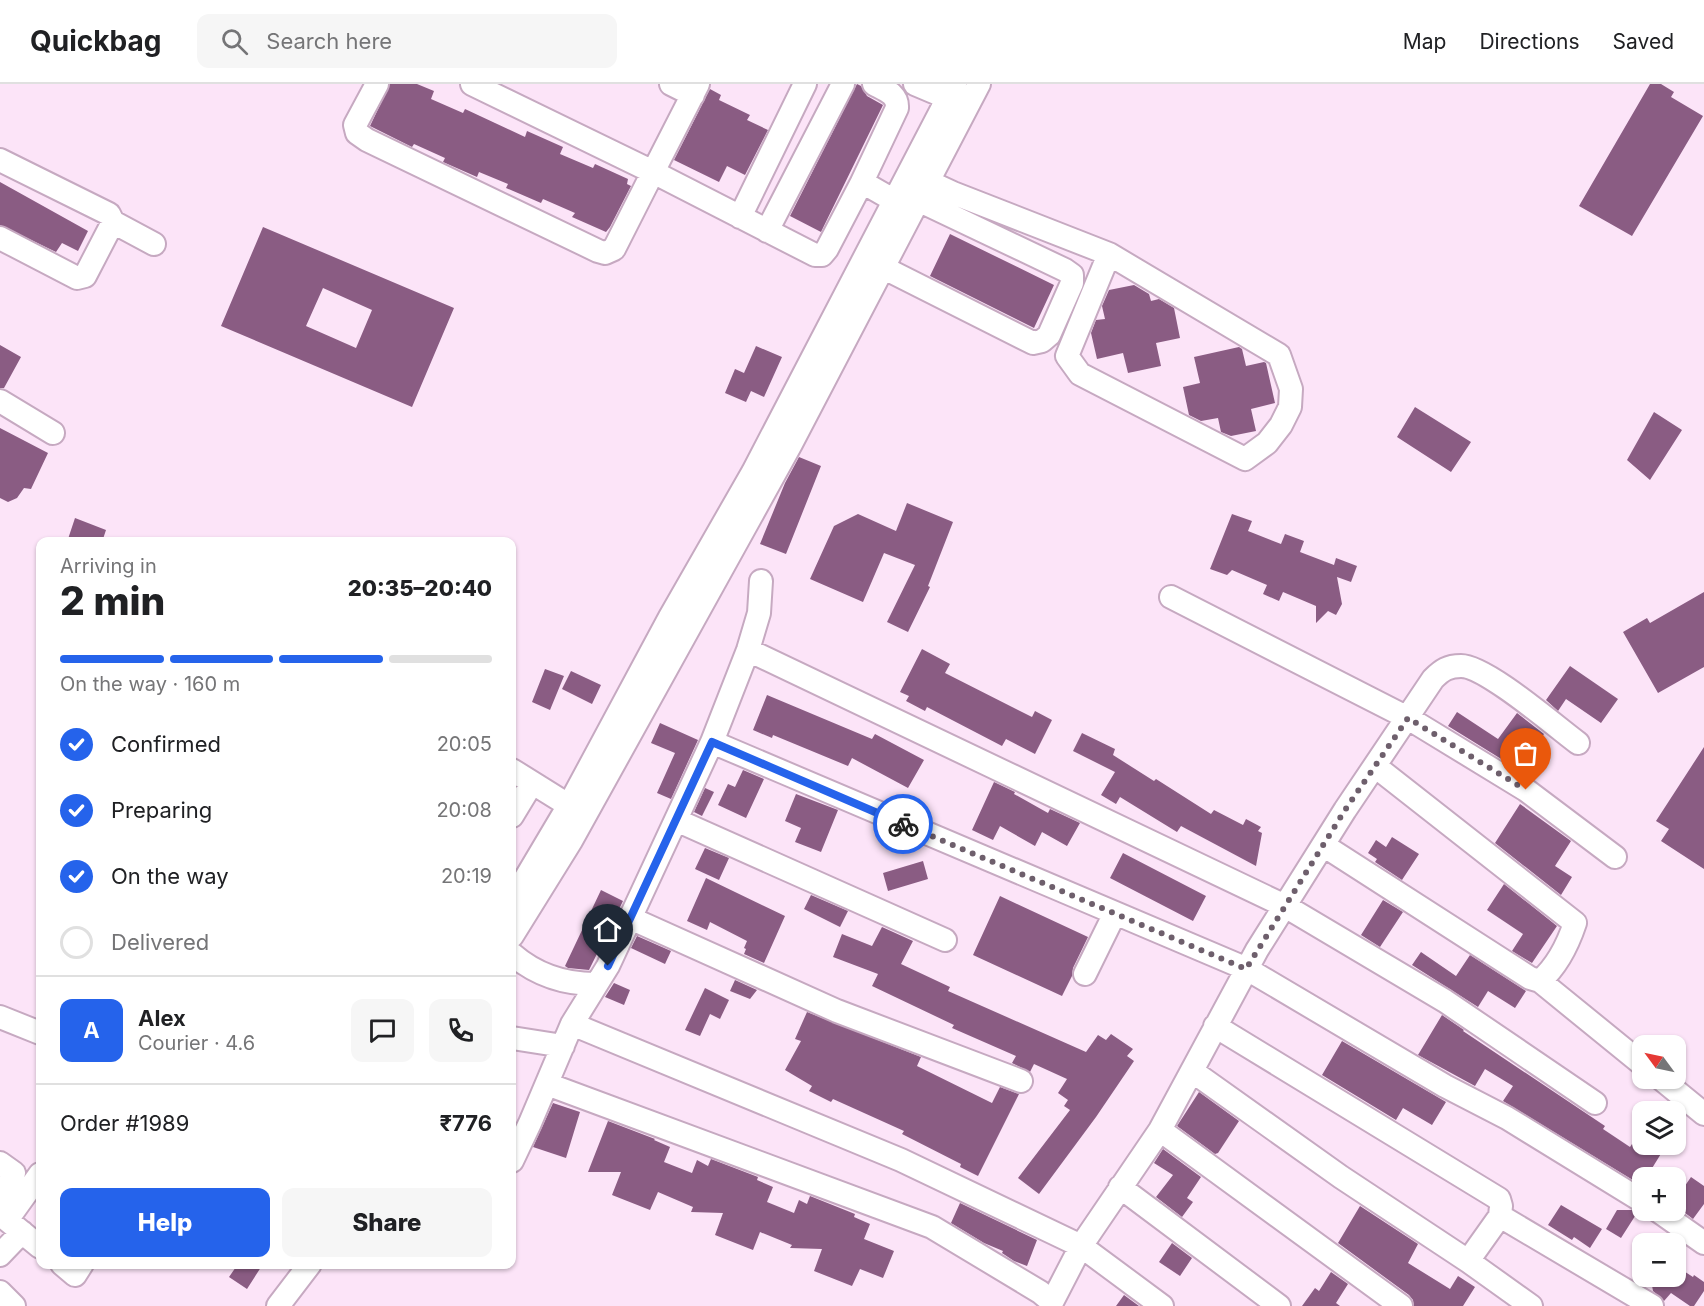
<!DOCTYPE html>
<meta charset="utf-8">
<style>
body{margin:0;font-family:Inter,sans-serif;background:#f6f6f6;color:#202124;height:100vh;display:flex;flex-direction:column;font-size:22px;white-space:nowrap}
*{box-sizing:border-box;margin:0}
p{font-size:20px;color:#757577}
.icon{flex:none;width:33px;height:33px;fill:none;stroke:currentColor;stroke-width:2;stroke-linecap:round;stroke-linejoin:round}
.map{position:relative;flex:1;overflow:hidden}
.details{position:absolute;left:36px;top:453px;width:480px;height:732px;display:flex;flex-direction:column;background:#fff;border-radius:12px;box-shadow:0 2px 4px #0004}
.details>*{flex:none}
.needle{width:39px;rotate:303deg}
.buttons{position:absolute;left:1632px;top:951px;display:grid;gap:12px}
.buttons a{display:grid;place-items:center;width:54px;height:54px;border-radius:12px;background:#fff;box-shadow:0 2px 4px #0004;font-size:30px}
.pin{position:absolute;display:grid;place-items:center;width:51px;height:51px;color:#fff;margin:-62px -26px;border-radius:50% 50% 50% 0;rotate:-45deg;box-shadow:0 0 6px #0007}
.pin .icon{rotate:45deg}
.courier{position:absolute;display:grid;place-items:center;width:60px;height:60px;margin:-30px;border:4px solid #2563eb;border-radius:50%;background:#fff;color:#222;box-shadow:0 2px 8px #0007}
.head em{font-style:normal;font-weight:800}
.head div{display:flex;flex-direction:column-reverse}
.head{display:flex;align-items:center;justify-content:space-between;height:102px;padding:0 24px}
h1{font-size:39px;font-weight:800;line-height:45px}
.bar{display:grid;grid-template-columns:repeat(4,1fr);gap:9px 6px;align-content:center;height:72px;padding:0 24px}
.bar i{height:8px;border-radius:4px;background:#e0e0e0}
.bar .selected{background:#2563eb}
.bar p{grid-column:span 4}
.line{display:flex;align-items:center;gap:15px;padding:0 24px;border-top:2px solid #e0e0e0}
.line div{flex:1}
.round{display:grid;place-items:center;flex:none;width:63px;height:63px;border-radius:12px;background:#f6f6f6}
ol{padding:0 24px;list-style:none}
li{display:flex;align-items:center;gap:18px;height:66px}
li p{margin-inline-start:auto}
li .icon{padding:6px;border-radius:50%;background:#2563eb;color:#fff;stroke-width:4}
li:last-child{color:#757577}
li i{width:33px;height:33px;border:3px solid #e0e0e0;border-radius:50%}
.button{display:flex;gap:12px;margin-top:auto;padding:12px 24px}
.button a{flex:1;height:69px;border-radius:12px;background:#2563eb;color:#fff;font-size:24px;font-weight:800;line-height:69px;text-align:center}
.button a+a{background:#f6f6f6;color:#202124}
header{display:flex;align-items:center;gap:36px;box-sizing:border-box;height:84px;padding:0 30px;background:#fff;border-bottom:2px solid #e0e0e0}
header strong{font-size:28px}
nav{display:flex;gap:33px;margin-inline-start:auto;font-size:21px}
.search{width:420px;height:54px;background:#f6f6f6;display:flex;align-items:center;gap:15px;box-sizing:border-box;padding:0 21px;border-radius:12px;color:#757577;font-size:22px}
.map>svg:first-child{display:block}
.building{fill:#8a5c83;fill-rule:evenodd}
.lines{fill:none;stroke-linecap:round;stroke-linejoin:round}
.minor-casing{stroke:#c6a9c1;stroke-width:26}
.minor{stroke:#fff;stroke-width:22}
.done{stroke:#6e5f6c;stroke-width:6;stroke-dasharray:0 10.8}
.route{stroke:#2563eb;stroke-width:8}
</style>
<header>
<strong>Quickbag</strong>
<div class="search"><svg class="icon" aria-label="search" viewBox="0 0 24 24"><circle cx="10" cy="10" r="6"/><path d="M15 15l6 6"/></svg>Search here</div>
<nav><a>Map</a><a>Directions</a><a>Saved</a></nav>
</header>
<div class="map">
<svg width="1704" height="1222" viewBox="0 0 1704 1222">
<rect width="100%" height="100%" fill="#fce4f8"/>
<path class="building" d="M390 0H417L434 7 431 15 463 29 465 25 525 53 527 47 563 63 560 70 593 84 595 80 628 95 627 100 631 102 610 143 606 148 572 133 575 129 543 115 541 119 506 104 508 100 479 88 477 93 443 78 445 74 414 60 412 63 370 42Z
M857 0 861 2 867 12 883 21 821 148 790 132Z
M1650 0H1661L1674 8 1671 13 1703 32 1632 152 1579 122Z
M710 5 721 11 719 16 750 31 747 36 768 46 745 91 727 82 719 98 674 76Z
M0 98 88 147 78 167 62 159 56 168 0 141Z
M263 143 454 224 412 323 221 242ZM323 204 372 226 356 264 306 242Z
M950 150 1054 201 1034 244 930 192Z
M1134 201 1149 210 1151 217 1159 215 1174 224 1180 254 1156 259 1161 282 1128 289 1123 269 1097 275 1091 249 1096 236 1105 235 1102 222 1109 206Z
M0 261 21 273 4 304H0Z
M756 262 782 273 764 313 751 307 746 318 725 309 735 285 744 289Z
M1239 263 1242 265 1246 282 1264 278 1266 279 1275 319 1251 325 1256 347 1231 352 1221 348 1218 334 1201 337 1189 331 1183 303 1200 299 1194 273Z
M1415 323 1471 358 1451 388 1397 353Z
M1654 328 1682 346 1650 396 1627 376Z
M0 344 48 369 31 405 24 404 17 414 8 418 0 414Z
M799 373 821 382 786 470 760 460 785 399Z
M907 419 953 438 928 502 930 503 908 548 887 538 915 481 884 469 863 518 810 495 834 442 858 430 896 447Z
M1232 430 1252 437 1248 447 1281 460 1285 450 1304 457 1300 468 1334 481 1336 474 1357 482 1351 498 1337 493 1342 520 1336 531 1328 527 1316 539V522L1283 508 1279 517 1263 510 1267 501 1232 486 1227 491 1210 485Z
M75 434 106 446 102 458H67Z
M1704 508V583L1658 609 1623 548 1647 534 1650 539Z
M922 565 950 580 945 589 1032 633 1035 627 1052 636 1035 670 1006 655 1002 662 927 623 925 627 906 617 909 612 900 608Z
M1570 582 1618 615 1601 639 1566 615 1558 627 1546 616Z
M545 585 564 592 550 626 532 618Z
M571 587 601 601 592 620 562 605Z
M767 611 872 655 875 650 924 676 908 704 852 674 848 682 773 651 772 654 753 646Z
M1457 628 1498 655 1517 629 1544 650 1519 686 1448 642Z
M660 639 698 656 671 715 657 709 675 669 651 659Z
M1082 649 1115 665 1113 671 1154 697 1156 695 1211 730 1214 726 1243 741 1246 735 1261 743 1258 747 1262 749 1256 782 1181 742 1177 748 1120 713 1116 720 1101 711 1115 688 1073 667Z
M1704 663V785L1661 757 1669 745 1656 737Z
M743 686 764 695 746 734 718 721 728 700 735 703Z
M994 698 1015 708 1014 710 1048 729 1050 725 1080 739 1067 762 1042 748 1035 762 1000 742 993 756 972 746Z
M705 704 714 708 702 732 694 728Z
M796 710 838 726 821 768 795 758 801 744 785 737Z
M1520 720 1571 757 1555 782 1572 793 1561 811 1495 759Z
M1392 753 1419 770 1402 796 1375 778 1377 775 1368 769 1376 756 1386 763Z
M705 764 729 774 719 796 695 785Z
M1123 769 1206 812 1193 837 1110 794Z
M923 777 928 795 888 807 883 789Z
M706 794 785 832 764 879 744 870 746 865 744 864 747 857 710 838 707 846 687 837Z
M1504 800 1557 842 1532 879 1512 867 1523 850 1487 826Z
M601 806 623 817 589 886 568 884 565 882Z
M811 811 848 827 840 843 804 825Z
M1000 812 1088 853 1073 884 1072 892 1062 912 973 871Z
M1383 816 1403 828 1380 863 1361 851Z
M882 843 913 857 901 880 950 903 948 907 1086 968 1098 951 1106 956 1111 950 1133 965 1127 972 1134 977 1096 1033 1039 1110 1018 1094 1070 1026 1064 1022 1068 1016 1058 1009 1067 995 1034 980 1030 988 1012 979 1016 972 952 944 954 941 872 902 878 890 833 873 842 850 872 862Z
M637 852 671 867 665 880 631 864Z
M1421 868 1456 892 1470 871 1526 907 1515 924 1488 907 1478 923 1412 881Z
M735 896 757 906 750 915 730 907Z
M614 899 630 906 624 921 605 913Z
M705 904 729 916 720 935 710 930 700 952 685 946Z
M807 928 921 973 917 982 992 1019 1000 1003 1019 1010 978 1092 960 1083 961 1080 902 1050 904 1047 833 1015 831 1018 809 1007 812 1002 785 986 801 957 795 955Z
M1442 931 1464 946 1463 947 1605 1042 1603 1045 1630 1063 1632 1060H1667L1646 1094H1642L1641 1101 1503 1017 1513 1002 1485 985 1475 1002 1418 971Z
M1342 957 1446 1018 1432 1041 1403 1024 1396 1036 1322 991Z
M1199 1008 1239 1037 1218 1069 1215 1070 1177 1042Z
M553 1019 580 1028 566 1074 533 1063Z
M608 1037 655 1055 654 1056 670 1063 664 1078 692 1089 697 1076 708 1082 711 1075 758 1093 757 1096 773 1103 767 1118 794 1129 799 1116 807 1120 810 1112 855 1130 854 1133 870 1140 864 1155 894 1167 883 1194 860 1185 852 1202 814 1187 822 1165 790 1164 792 1161 760 1148 753 1166 715 1151 723 1129 691 1128 693 1123 658 1108 650 1126 612 1111 621 1088H588Z
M1163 1065 1201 1093 1187 1114 1193 1118 1182 1133 1156 1113 1173 1091 1154 1079Z
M1691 1093 1704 1102V1120L1693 1135 1676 1122V1115Z
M960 1119 1037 1156 1027 1182 1014 1177 1002 1169 1003 1167 984 1159 951 1139Z
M1561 1121 1602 1145 1590 1164 1574 1153 1572 1156 1548 1141Z
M1360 1122 1418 1160 1408 1179 1450 1205 1458 1192 1475 1203 1463 1222H1414L1413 1216 1409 1211 1338 1159Z
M1617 1126H1632L1637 1129 1621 1154 1606 1145Z
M1172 1159 1192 1174 1180 1192 1159 1178Z
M238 1180H263L247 1205 229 1193Z
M1676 1182 1693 1193 1694 1191 1704 1198V1207L1694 1222H1690L1671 1209 1664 1217 1653 1207 1651 1196 1645 1192H1676Z
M1331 1188 1348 1200 1336 1219 1340 1222H1302L1315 1204 1319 1207Z
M1124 1211 1139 1222H1116Z"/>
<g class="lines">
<defs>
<path id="minor" d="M377 0 355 41 357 49 367 56 598 167 605 169 614 165 653 88 472 0
M671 0 693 11
M698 0 653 88 815 171H822L827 165 862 98 895 117
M915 0 960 19
M0 76 109 130 113 138 85 192 77 194 0 154
M927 97 953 109 1109 170 1279 271 1291 305 1290 323 1281 341 1267 359 1245 375 1080 290 1067 272 1109 170
M862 98 897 24C898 10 885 6 874 0
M740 133 805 0
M113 138 154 160
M767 147 843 0
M884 184 1033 259 1042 257 1049 251 1072 199V191L1065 186 918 116
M0 317 53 349
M1171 513 1408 634 1526 706 1615 773
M748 566 1285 822 1445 917 1595 1019
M712 658 1247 885 1445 1002 1507 1034 1642 1117
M512 686 581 729
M512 732 532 699
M676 736 945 856
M1323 761 1530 894 1540 897C1556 883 1568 860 1575 839L1375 682
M512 817 569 721 670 533 753 388 955 0
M630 834 837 927 1021 997
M512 852 571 757 791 360 979 0
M512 870C536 891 564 900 595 900
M1085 890 1115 829
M1540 897 1642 980
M0 933 40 949
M572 940 901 1076 1081 1162 1162 1222
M1215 942 1499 1115 1501 1122 1500 1132
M512 954 563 962
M1192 987 1341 1093 1468 1177 1500 1132 1652 1222
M1660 994 1704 1030
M547 1000 932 1143 1040 1208 1052 1218
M1160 1046 1401 1222
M512 1077 530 1039 572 940 608 882 712 658 748 566 759 529 761 497
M0 1079 14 1089 0 1119
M40 1090 7 1136 40 1163
M1120 1103 1279 1222
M1657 1126 1704 1159
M0 1171 22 1148
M1468 1177 1531 1222
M62 1180 75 1191 82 1180
M0 1208 14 1222
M278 1222 310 1180
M1050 1222 1081 1162 1160 1046 1257 866 1345 726 1433 595C1442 586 1448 582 1461 582 1486 582 1555 642 1578 659"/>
</defs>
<use href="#minor" class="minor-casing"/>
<use href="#minor" class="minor"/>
</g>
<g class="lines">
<path class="done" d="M903 740 1246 885 1345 726 1408 634 1526 706"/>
<path class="route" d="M608 882 712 658 903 740"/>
</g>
</svg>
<div class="buttons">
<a><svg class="needle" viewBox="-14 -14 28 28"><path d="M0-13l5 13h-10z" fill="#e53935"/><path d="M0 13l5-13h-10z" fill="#757577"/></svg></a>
<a><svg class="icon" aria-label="layers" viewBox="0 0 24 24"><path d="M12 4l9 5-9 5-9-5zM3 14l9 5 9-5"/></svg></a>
<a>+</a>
<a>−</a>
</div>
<div class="pin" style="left:1526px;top:706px;background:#ea580c"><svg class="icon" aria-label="bag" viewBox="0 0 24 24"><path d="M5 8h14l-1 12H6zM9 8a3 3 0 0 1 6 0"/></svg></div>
<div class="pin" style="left:608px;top:882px;background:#1f2937"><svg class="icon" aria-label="home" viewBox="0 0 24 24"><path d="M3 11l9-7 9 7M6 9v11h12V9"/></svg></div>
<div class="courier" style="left:903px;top:740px"><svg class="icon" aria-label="bike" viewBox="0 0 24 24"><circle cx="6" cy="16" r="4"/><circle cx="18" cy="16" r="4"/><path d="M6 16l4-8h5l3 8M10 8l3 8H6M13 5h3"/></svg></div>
<section class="details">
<div class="head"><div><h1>2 min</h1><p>Arriving in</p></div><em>20:35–20:40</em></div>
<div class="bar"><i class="selected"></i><i class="selected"></i><i class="selected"></i><i></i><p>On the way · 160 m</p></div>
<ol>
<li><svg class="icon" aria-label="check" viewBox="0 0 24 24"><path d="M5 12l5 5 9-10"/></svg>Confirmed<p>20:05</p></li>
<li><svg class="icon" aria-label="check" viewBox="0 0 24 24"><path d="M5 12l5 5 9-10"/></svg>Preparing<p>20:08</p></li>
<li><svg class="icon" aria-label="check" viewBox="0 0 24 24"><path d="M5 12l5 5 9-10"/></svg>On the way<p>20:19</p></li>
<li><i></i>Delivered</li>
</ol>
<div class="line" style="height:108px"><b class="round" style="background:#2563eb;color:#fff">A</b><div><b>Alex</b><p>Courier · 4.6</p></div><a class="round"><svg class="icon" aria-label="chat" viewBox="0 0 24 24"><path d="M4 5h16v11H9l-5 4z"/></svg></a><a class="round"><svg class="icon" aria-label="phone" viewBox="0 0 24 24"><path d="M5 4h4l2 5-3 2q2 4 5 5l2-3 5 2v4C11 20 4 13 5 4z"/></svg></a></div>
<div class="line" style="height:78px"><div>Order #1989</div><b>₹776</b></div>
<div class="button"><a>Help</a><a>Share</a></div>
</section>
</div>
